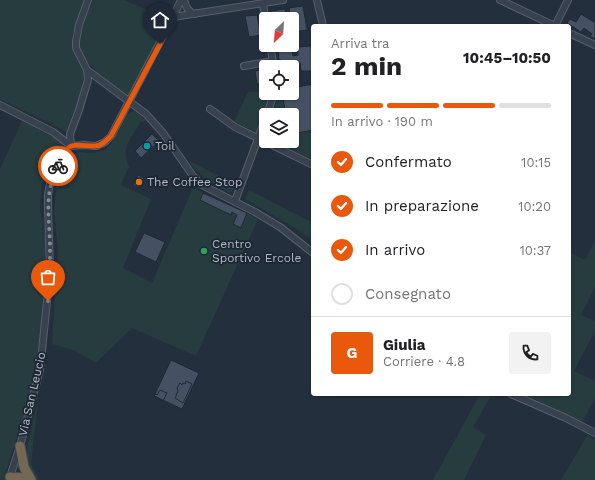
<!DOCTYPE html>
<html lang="it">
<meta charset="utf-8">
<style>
body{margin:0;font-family:"Work Sans",sans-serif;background:#f2f2f2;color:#202124;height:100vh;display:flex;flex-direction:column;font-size:15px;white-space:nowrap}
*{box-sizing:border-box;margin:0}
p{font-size:13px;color:#757577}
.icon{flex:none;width:22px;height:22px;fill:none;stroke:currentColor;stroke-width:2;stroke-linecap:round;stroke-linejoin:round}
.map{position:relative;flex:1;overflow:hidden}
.drawer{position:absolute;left:311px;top:24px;width:260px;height:372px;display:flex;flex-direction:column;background:#fff;border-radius:4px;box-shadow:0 1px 3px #0004}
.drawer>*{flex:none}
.needle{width:26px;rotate:205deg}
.controls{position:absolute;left:259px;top:12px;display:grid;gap:8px}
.controls a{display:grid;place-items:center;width:40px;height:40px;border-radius:4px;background:#fff;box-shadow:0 1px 3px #0004;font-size:20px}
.pin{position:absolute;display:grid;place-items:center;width:34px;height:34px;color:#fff;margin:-41px -17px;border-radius:50% 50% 50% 0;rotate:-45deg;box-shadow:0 0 4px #0007}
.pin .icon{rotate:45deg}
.courier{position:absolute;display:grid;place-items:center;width:40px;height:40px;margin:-20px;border:3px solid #ea580c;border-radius:50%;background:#fff;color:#222;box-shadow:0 1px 5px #0007}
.headline em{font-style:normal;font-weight:700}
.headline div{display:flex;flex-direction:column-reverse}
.headline{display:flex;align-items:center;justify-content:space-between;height:68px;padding:0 20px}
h1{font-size:26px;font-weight:700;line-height:30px}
.bar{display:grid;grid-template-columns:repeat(4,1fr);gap:6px 4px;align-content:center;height:48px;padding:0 20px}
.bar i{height:5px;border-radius:3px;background:#e0e0e0}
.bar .selected{background:#ea580c}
.bar p{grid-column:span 4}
.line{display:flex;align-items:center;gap:10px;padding:0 20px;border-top:1px solid #e0e0e0}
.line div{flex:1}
.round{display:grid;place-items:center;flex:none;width:42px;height:42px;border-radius:4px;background:#f2f2f2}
ol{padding:0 20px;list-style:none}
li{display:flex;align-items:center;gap:12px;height:44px}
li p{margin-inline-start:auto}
li .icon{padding:4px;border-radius:50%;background:#ea580c;color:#fff;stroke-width:4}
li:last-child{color:#757577}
li i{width:22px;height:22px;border:2px solid #e0e0e0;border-radius:50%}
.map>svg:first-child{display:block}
.green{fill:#263c3f}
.building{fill:#455162;stroke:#1f2835}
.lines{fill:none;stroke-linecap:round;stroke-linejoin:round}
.minor-casing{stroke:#565f6c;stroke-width:8}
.highway-casing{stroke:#434c59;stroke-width:11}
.minor{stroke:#38414e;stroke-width:6}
.highway{stroke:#746855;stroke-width:9}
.done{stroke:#828b98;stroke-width:4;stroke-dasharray:0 7.2}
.route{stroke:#ea580c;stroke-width:5}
.culture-dot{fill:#0f9aa8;stroke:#1d2633;stroke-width:1.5}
.food-dot{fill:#e8710a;stroke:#1d2633;stroke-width:1.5}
.leisure-dot{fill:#2e9e5b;stroke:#1d2633;stroke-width:1.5}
.labels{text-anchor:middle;stroke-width:3.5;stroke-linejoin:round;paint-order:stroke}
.poi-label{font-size:12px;fill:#b4bcc9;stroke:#1d2633;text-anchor:start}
.street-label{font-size:12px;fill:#b4bcc9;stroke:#1d2633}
</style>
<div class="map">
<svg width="595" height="480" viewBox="0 0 595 480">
<rect width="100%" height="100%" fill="#242f3e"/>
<path class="green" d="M0 0H85L72 35V47L84 74 80 97 67 132 0 99Z
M93 0H124L169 19 128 97C112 84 77 62 79 39 80 27 89 11 93 0Z
M313 84V160L272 141H292V115H272L280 93H292Z
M266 91V93H270L257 132 234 122 248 92Z
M132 112H137L146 121 141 122C131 139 120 147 129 167L121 185 151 199 123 268 152 283 193 188 258 219 196 356 132 328 96 363 74 350 52 344 58 249 54 209 57 183 69 156 78 152 93 153 105 150 111 144 126 115Z
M22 121 55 138 63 145 50 156 41 190 40 208 45 241V266L41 330 31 394 3 480H0V169Z
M188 160 236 185 231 193C213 185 199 176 188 160Z
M249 190 313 223V240L293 227 245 199Z
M595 241V287L581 315 595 321V331L574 371 595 381V398L582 423 556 409 522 394H569V252L585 260Z
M480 394H492L473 427 486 435 464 480H433Z
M38 400 31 463 39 480H34L28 465 26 458 27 448Z
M587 436 595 440V480H561Z"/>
<path class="building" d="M303 6 307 30 294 32 292 19H272L271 11 285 9 286 16H290L289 8Z
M581 14 594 22 595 21V39L590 36 592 34 584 28 581 32 567 23 570 19 576 22Z
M257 15 261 35 249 37 245 16Z
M311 46 313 71H301L300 63H294L295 74H292V67H282L281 60H279L278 50 292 49 293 56 298 55 297 47Z
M266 69V83L257 84 255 71Z
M313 84V130L292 134V115H286L282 93H292V88Z
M152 134 159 141 141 158 135 151Z
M138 175 144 178 139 188 133 185Z
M203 193 247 213 241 228 233 224 237 215 232 212 231 215 200 200Z
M144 233 165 242 156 262 135 252Z
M171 360 199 373 182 409 154 396Z
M186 381 192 384 183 403 175 398 178 391 177 388 180 383 182 385 183 383 185 384Z
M160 390 167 393 163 401 154 396 156 394 157 395Z"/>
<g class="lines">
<defs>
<path id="minor" d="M184 0C186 7 188 12 195 14
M317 0 323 26
M500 0 555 26
M263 4 266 23
M173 17 283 0
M555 26 568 0
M569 33 595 45
M270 45 274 67
M244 66 273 61
M87 70 146 114 163 133 193 176 202 185 255 212 280 227 313 253
M0 105 53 132 71 146
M210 109 235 127 313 165
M267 115 274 93
M71 146 70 134 79 110 88 80 87 70 76 48V41L79 25 88 0
M235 201 266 117
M511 394 566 418 595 433
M9 480 20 446 40 370 50 272 48 208V194L51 179 65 150 71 146 84 145 96 146 105 142 111 136 173 17 181 0"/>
<path id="highway" d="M20 446 24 467 31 480
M10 477 23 478 27 480"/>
</defs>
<use href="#minor" class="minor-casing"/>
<use href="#highway" class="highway-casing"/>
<use href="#minor" class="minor"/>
<use href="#highway" class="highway"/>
</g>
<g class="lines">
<path class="done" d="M48 301C50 282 50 264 50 245 49 214 44 194 58 166"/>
<path class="route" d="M58 166C60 161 62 155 65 151 72 141 86 147 95 146 102 146 107 140 111 136L160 44"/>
</g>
<circle class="culture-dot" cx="147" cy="146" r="4"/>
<circle class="food-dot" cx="139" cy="182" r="4"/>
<circle class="leisure-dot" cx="204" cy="251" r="4"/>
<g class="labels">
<g class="poi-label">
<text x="155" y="150">Toil</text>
<text x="147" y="186">The Coffee Stop</text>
<text x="212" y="248">Centro<tspan x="212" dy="14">Sportivo Ercole</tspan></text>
</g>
<g class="street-label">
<text transform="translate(32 394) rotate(-77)" y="4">Via San Leucio</text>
</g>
</g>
</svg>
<div class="controls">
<a><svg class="needle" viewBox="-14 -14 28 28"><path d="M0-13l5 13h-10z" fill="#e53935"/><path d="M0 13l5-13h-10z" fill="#757577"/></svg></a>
<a><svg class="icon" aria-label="locate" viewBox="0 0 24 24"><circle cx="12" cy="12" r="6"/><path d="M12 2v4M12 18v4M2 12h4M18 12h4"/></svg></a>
<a><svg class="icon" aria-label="layers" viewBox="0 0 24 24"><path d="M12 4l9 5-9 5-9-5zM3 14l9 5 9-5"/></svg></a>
</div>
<div class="pin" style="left:48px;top:301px;background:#ea580c"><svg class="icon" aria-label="bag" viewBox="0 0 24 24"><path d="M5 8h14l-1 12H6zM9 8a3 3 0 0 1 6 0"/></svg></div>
<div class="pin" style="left:160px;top:44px;background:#1f2937"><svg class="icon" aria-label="home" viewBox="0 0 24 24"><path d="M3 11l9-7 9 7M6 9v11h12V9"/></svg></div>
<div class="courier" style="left:58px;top:166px"><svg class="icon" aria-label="bike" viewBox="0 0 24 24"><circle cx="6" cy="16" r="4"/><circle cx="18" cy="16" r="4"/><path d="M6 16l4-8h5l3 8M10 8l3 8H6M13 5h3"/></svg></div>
<section class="drawer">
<div class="headline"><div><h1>2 min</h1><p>Arriva tra</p></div><em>10:45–10:50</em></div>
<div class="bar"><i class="selected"></i><i class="selected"></i><i class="selected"></i><i></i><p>In arrivo · 190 m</p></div>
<ol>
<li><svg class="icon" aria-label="check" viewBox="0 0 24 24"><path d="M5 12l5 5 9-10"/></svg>Confermato<p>10:15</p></li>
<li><svg class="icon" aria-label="check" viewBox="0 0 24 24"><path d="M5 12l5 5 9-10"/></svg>In preparazione<p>10:20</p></li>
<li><svg class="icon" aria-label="check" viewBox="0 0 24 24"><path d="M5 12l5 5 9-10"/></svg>In arrivo<p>10:37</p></li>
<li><i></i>Consegnato</li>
</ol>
<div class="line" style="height:72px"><b class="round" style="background:#ea580c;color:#fff">G</b><div><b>Giulia</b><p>Corriere · 4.8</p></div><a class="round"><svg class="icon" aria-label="phone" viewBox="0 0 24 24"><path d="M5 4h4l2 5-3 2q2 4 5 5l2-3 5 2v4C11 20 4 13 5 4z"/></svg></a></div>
</section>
</div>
